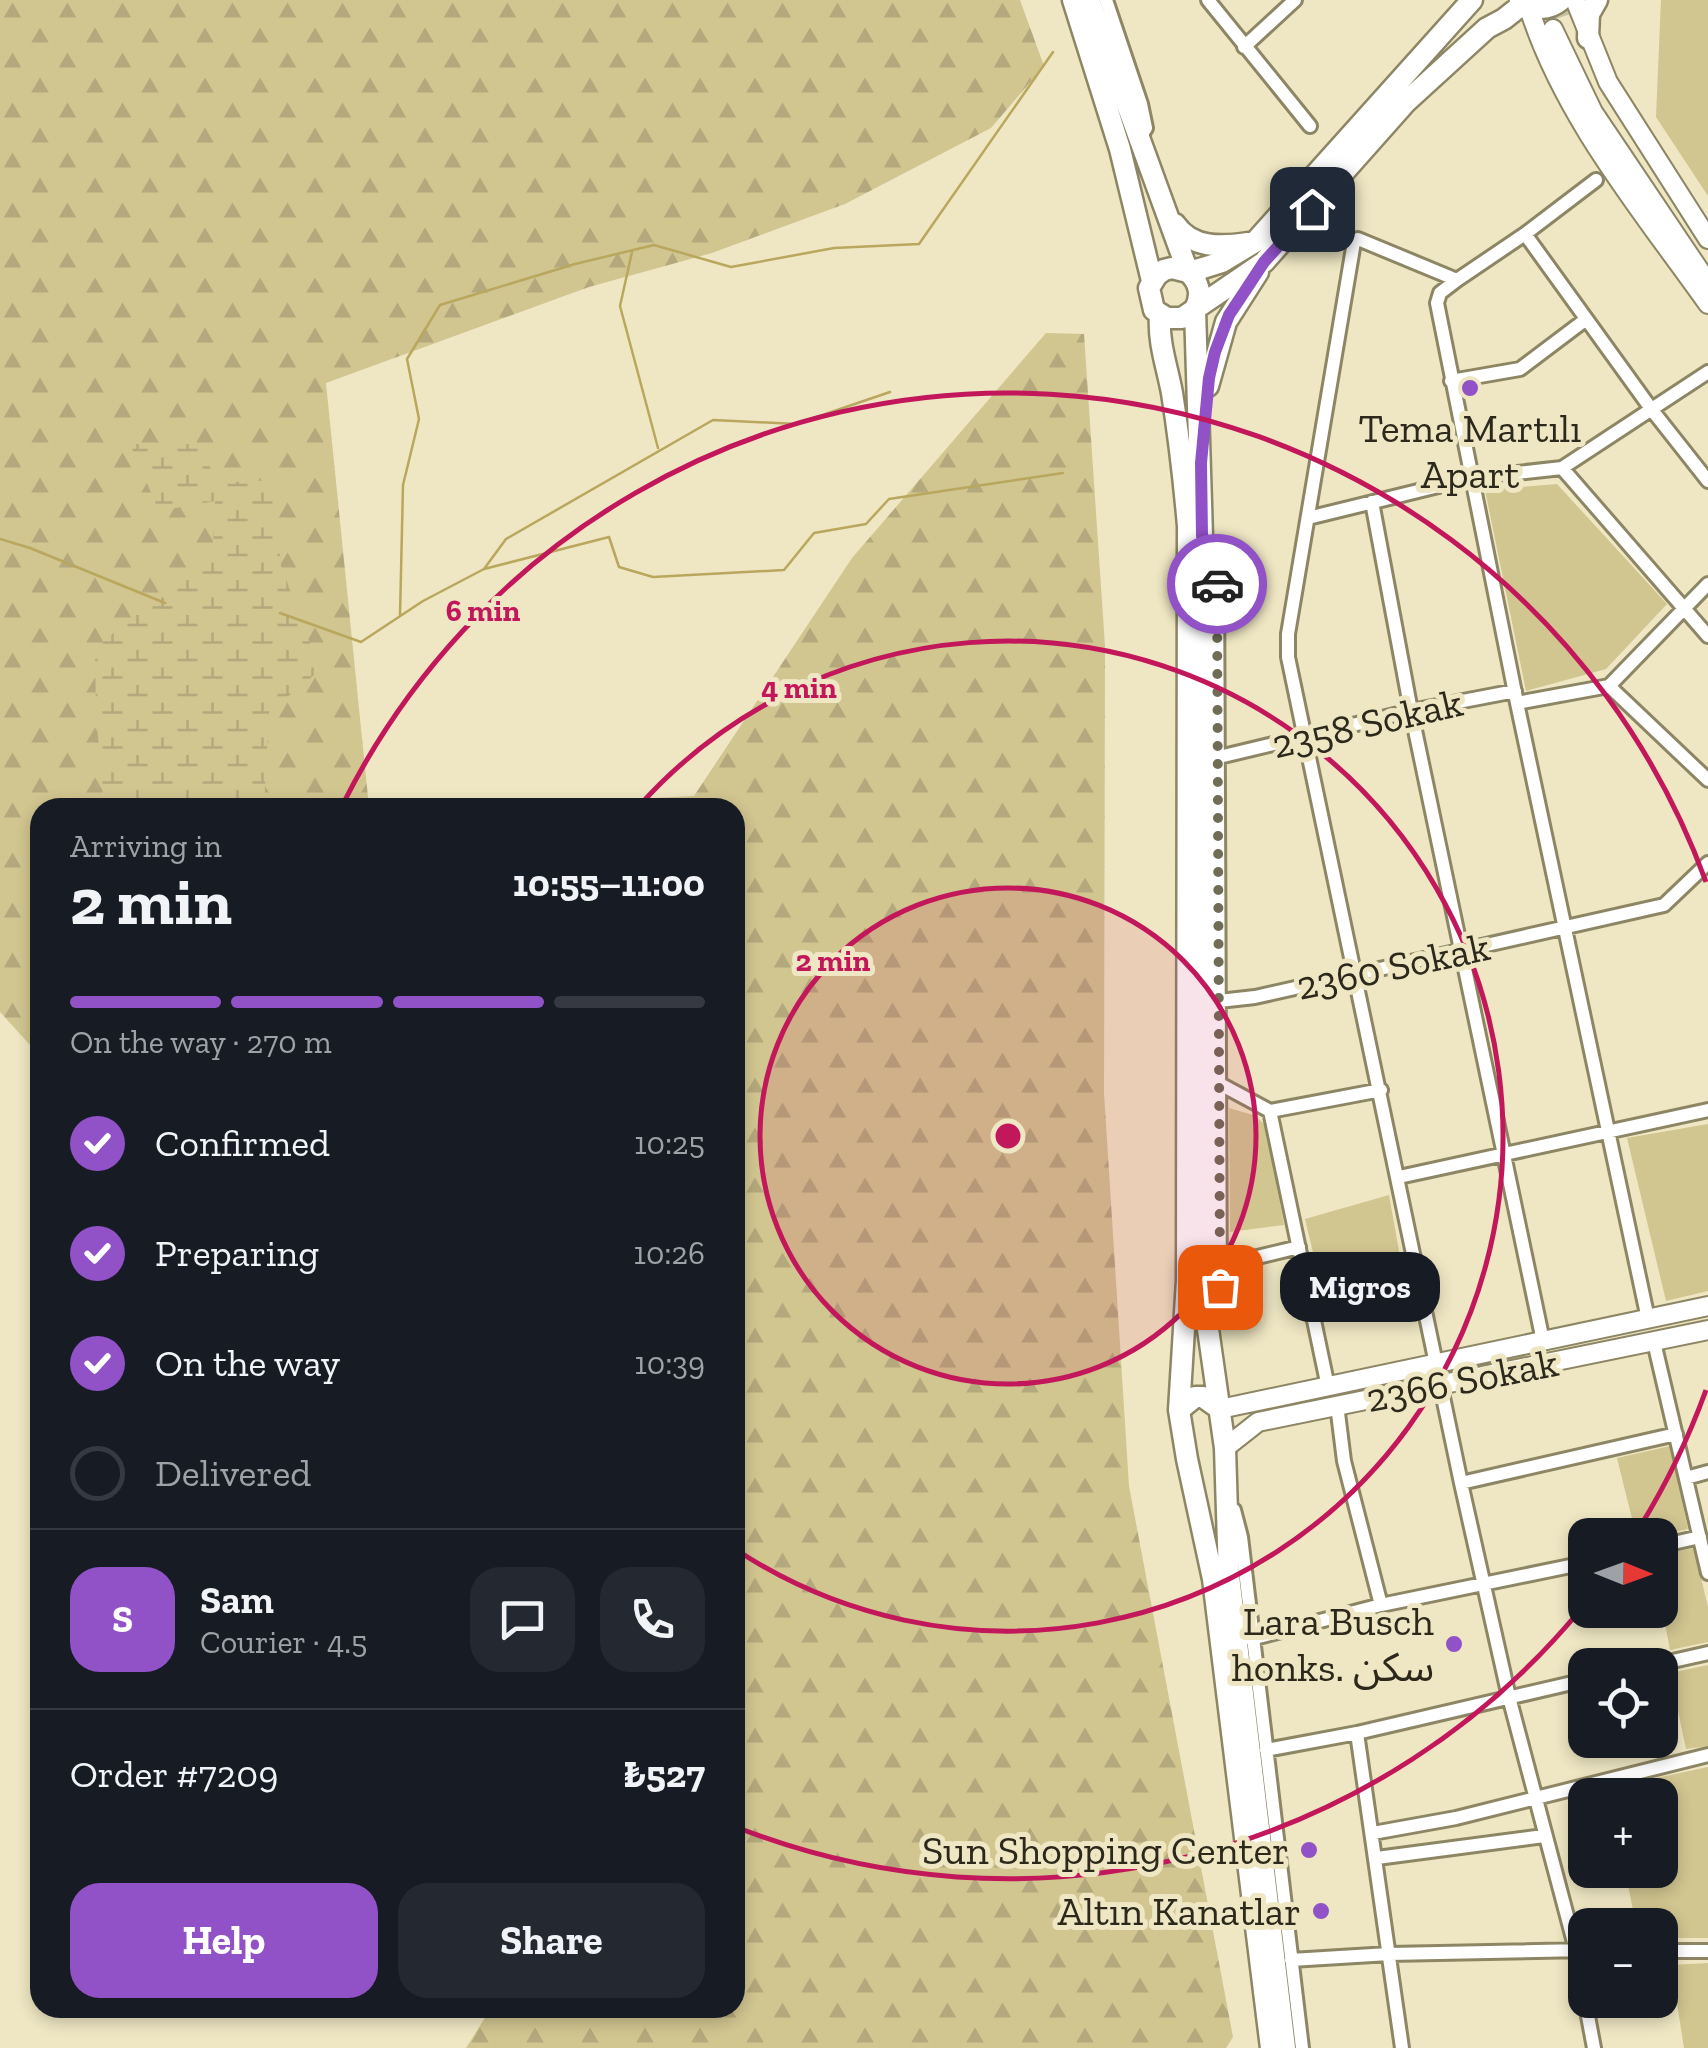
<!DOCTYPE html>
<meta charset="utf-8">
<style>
body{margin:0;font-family:"Zilla Slab","Noto Sans Arabic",serif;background:#242831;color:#f1f3f6;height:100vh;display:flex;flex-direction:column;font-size:38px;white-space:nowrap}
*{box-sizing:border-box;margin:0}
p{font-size:32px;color:#9ea1a6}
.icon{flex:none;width:55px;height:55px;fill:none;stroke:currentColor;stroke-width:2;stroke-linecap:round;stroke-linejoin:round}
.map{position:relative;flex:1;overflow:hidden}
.details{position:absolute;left:30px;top:798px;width:715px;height:1220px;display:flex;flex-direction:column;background:#171b24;border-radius:30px;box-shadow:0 5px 15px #0003}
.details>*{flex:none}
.needle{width:65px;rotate:91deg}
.buttons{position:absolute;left:1568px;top:1518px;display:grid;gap:20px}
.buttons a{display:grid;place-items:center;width:110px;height:110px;border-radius:20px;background:#171b24;box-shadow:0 5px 15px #0003;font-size:50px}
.pin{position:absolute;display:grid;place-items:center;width:85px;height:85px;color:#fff;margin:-42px;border-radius:20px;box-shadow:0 5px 15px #0006}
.courier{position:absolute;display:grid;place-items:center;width:100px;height:100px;margin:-50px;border:8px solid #9151c7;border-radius:50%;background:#fff;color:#222;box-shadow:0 2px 12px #0007}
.bubble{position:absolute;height:70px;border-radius:30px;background:#171b24;box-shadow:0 5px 15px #0003;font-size:32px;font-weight:700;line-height:70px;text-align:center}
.overview em{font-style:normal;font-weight:700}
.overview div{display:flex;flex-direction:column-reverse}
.overview{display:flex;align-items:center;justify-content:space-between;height:170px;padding:0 40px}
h1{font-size:65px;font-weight:700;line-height:75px}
.bar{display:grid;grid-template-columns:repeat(4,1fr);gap:15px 10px;align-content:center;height:120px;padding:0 40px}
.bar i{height:12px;border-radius:8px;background:#363941}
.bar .selected{background:#9151c7}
.bar p{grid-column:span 4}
.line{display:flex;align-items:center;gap:25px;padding:0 40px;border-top:2px solid #363941}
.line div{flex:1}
.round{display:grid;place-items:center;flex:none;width:105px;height:105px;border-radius:30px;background:#242831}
ol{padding:0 40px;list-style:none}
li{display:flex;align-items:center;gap:30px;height:110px}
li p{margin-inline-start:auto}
li .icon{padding:10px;border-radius:50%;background:#9151c7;color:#fff;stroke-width:4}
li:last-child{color:#9ea1a6}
li i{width:55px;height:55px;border:5px solid #363941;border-radius:50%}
.cta{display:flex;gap:20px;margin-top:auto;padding:20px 40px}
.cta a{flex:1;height:115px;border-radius:30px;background:#9151c7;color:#fff;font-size:40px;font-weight:700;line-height:115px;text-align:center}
.cta a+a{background:#242831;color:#f1f3f6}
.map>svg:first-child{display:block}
.green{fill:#d1c590}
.forest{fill:url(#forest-firs)}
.wetland{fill:url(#wetland-marsh)}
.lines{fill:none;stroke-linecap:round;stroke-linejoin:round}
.stream{stroke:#b8a75d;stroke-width:2.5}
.secondary-tunnel{stroke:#c8c1a2;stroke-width:18;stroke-dasharray:18 9;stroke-linecap:butt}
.street-casing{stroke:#8d8665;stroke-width:18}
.secondary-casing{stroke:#8d8665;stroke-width:22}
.primary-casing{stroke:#8d8665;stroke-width:25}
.street{stroke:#fff;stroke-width:12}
.secondary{stroke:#fff;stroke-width:18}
.primary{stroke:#fff;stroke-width:20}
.done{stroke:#706c56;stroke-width:10;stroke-dasharray:0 18}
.route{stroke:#9151c7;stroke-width:12}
.ring{fill:none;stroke:#c2185b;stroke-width:5}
.poi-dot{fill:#9151c7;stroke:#efe7c3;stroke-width:4}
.labels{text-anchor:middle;stroke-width:10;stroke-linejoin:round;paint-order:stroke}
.poi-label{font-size:40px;fill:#2c291c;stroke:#efe7c3;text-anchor:end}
.street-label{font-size:40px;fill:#2c291c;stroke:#efe7c3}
.centre{fill:#c2185b;stroke:#efe7c3;stroke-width:5}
.ring-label{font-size:30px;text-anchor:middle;font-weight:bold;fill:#c2185b;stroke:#efe7c3;stroke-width:10;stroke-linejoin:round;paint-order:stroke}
</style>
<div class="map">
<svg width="1708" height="2048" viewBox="0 0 1708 2048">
<defs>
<pattern id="forest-firs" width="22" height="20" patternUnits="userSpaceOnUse" patternTransform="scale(2.5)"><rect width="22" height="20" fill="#d1c590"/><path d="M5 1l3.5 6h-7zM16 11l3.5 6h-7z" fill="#b4a97c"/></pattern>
<pattern id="wetland-marsh" width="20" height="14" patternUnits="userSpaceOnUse" patternTransform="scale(2.5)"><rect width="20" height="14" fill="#d1c590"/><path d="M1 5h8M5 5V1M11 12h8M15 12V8" fill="none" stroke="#b4a97c"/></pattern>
</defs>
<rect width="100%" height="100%" fill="#efe7c3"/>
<path class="green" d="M1661 0H1708V196L1656 117Z
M1557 484 1667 604 1606 669 1526 691 1485 490Z
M1229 1108 1256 1116 1266 1126 1284 1225 1230 1232Z
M1708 1124V1291L1666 1301 1627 1138Z
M1389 1195 1405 1284 1324 1298 1305 1219Z
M1670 1446 1688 1529 1659 1535H1636L1617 1458Z
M1694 1548 1708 1607V1642L1670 1650 1660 1597V1555Z
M1708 1665V1746L1686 1749 1670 1673Z
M1708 1767V1938H1660V1925H1636L1625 1870H1660V1795H1610L1609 1788Z
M1708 1963V2048H1684L1671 1965Z"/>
<path class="forest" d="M0 0H1020L1044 66 991 128 845 204 712 253 589 287 326 383 369 807 40 808V1056L0 1012Z
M1046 333 1084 334 1105 646 1104 1093 1129 1486 1233 2037 1226 2048H466L491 2008H735V808L470 807 694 796 852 558Z"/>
<path class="wetland" d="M130 444H200L217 483 271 480 281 566 320 670 269 712 264 807H104L96 713 95 649 213 548 215 501 159 511Z"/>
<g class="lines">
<path class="stream" d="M632 252 620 306 658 448
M0 539 30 548 165 603
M484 569 506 539 713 420 796 424 890 392
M280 613 361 642 423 601 484 569 609 537 619 567 653 577 784 570 814 533 866 524 889 499 1063 473
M400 616 403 485 419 419 407 359 440 305 575 264 654 245 731 267 834 248 919 244 1053 52"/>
<path class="secondary-tunnel" d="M1555 0 1563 25"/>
<defs>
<path id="street" d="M1106 0 1141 104 1146 128 1139 138
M1208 0 1310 126
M1244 47 1295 0
M1596 180 1525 234 1457 280 1440 293 1437 303 1517 703 1648 1319
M1525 234 1652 410 1708 481
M1457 280 1358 239 1354 242 1288 634V657L1461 1483 1509 1697 1576 1950 1585 2000
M1451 381 1520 369 1585 320
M1562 468 1708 636
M1372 502 1411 711 1543 1341
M1308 518 1471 478 1562 468 1708 372
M1203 537 1217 556 1220 1308 1209 1330
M1609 686 1708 780
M1517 703 1609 686 1708 584
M1219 757 1411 711 1515 691
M1219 1001 1255 997 1664 905 1708 863
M1218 1083 1270 1111 1328 1387
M1270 1111 1381 1090
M1399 1177 1708 1110
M1220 1266 1299 1247
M1654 1342 1708 1573
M1337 1405 1344 1461 1381 1605
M1686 1478 1708 1472
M1461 1483 1676 1434
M1234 1510 1241 1537 1302 2048
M1660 1546 1700 1537
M1251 1639 1381 1605 1585 1563
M1655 1665 1708 1653
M1357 1733 1402 2048
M1266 1750 1357 1733 1585 1680
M1373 1833 1456 1818 1708 1755
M1377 1858 1544 1836
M1660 1951H1708
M1291 1960 1389 1954 1585 1950
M1585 2000 1594 2048"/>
<path id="secondary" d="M1575 0 1608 82 1708 239
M1528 5C1562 116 1642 211 1708 304
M1553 29 1593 112 1708 283
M1220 1409 1708 1306
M1225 1448 1258 1422 1708 1330"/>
<path id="primary" d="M1073 0 1120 149 1152 281
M1089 0 1188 272C1200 283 1202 295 1195 309L1202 536 1205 1308 1225 1448 1229 1576 1285 2048
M1472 0 1255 242 1222 262 1203 268 1188 272 1172 268 1164 270 1157 275 1149 288 1154 310 1167 318H1182L1264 262 1406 102 1487 28 1504 19 1524 3
M1520 0C1534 10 1548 11 1561 0
M1588 38 1589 14 1597 0
M1175 224C1192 249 1222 247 1248 243
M1160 315C1158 343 1167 366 1172 393 1179 437 1184 481 1188 526L1187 1280 1179 1410 1187 1459 1213 1579 1271 2048
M1208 386 1226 322 1258 272
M1179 1410 1195 1397H1203L1220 1409"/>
</defs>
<use href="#street" class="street-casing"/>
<use href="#secondary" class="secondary-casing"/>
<use href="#primary" class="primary-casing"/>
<use href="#street" class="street"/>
<use href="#secondary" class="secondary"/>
<use href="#primary" class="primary"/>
</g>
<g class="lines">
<path class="done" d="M1217 584 1220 1287"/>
<path class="route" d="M1217 584V556L1202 536 1201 463 1209 378 1215 352 1229 315 1243 294 1264 262 1312 209"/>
</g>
<circle cx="1008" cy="1136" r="248" fill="#c2185b" fill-opacity=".12"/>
<g class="ring">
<circle cx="1008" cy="1136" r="248"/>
<path d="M640 805A495 495 0 1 1 738 1551"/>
<path d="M1706 1390A743 743 0 0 1 1638 1530M1581 1609A743 743 0 0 1 736 1827M343 804A743 743 0 0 1 1706 882"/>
</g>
<g class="poi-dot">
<circle cx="1470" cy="388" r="10"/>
<circle cx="1454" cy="1644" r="10"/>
<circle cx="1309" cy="1850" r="10"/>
<circle cx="1321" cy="1911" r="10"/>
</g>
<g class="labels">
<g class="poi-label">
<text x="1470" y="442" text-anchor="middle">Tema Martılı<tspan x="1470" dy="46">Apart</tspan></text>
<text x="1434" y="1635">Lara Busch<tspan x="1434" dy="46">honks. سكن</tspan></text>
<text x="1289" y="1864">Sun Shopping Center</text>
<text x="1301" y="1925">Altın Kanatlar</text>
</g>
<g class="street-label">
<text transform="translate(1367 723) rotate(-13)" y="14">2358 Sokak</text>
<text transform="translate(1393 966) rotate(-12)" y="14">2360 Sokak</text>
<text transform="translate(1462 1380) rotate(-11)" y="14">2366 Sokak</text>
</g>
</g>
<circle cx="1008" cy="1136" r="15" class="centre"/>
<g class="ring-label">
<text x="483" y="621">6 min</text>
<text x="799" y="698">4 min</text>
<text x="833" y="971">2 min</text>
</g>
</svg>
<div class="buttons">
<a><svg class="needle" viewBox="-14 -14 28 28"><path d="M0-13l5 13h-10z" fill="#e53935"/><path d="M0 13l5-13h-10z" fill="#9ea1a6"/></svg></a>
<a><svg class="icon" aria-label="locate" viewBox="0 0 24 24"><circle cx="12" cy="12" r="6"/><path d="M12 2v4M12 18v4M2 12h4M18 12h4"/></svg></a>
<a>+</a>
<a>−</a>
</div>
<div class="pin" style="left:1220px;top:1287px;background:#ea580c"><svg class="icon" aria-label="bag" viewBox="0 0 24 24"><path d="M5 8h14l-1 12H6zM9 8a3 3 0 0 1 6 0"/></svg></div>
<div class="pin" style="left:1312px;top:209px;background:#1f2937"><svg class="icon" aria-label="home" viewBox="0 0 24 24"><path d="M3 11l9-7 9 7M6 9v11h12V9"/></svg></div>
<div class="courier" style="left:1217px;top:584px"><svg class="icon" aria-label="car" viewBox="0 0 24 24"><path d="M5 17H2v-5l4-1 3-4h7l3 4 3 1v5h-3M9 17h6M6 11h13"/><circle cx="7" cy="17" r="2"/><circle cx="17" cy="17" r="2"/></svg></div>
<div class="bubble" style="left:1280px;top:1252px;width:160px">Migros</div>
<section class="details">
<div class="overview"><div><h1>2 min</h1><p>Arriving in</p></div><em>10:55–11:00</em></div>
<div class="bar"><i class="selected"></i><i class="selected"></i><i class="selected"></i><i></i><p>On the way · 270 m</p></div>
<ol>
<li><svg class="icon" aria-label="check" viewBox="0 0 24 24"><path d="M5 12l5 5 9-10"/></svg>Confirmed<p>10:25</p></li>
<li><svg class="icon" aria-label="check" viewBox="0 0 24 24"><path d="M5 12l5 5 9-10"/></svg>Preparing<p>10:26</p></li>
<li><svg class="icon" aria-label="check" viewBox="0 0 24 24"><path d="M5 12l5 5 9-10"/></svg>On the way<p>10:39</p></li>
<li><i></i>Delivered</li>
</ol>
<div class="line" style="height:180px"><b class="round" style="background:#9151c7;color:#fff">S</b><div><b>Sam</b><p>Courier · 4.5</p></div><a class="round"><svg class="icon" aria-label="chat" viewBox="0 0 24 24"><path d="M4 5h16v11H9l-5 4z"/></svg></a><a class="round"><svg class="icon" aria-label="phone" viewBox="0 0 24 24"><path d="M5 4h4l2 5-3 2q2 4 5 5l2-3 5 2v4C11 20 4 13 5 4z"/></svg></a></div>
<div class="line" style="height:130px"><div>Order #7209</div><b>₺527</b></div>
<div class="cta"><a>Help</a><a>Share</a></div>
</section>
</div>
